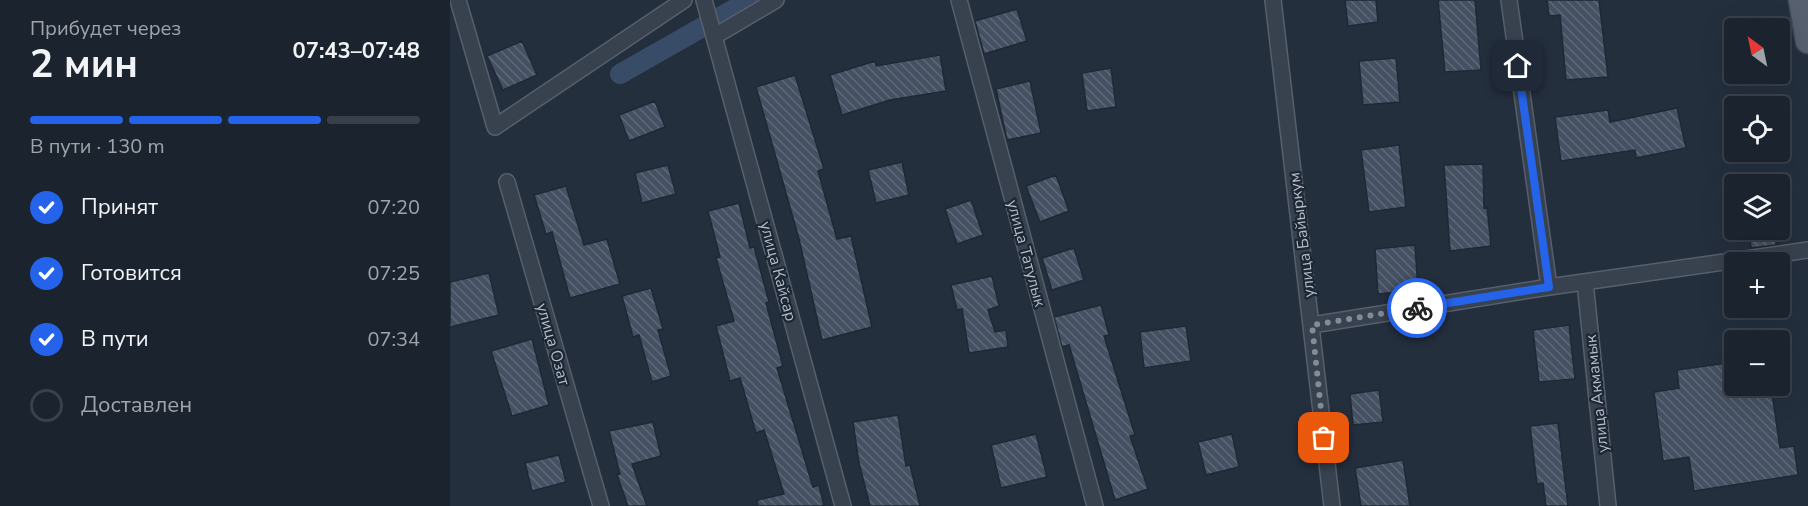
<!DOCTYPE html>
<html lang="ru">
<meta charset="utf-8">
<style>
body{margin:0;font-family:"Nunito Sans",sans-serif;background:#242b36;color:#f1f3f6;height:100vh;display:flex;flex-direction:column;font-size:22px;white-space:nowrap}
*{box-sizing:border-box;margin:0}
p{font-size:20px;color:#a0a4aa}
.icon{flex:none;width:33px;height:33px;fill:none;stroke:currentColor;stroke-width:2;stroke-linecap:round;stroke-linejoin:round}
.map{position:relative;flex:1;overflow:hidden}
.sheet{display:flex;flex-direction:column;background:#1b232e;width:450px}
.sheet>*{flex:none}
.needle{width:39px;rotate:327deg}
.buttons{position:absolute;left:1274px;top:18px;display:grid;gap:12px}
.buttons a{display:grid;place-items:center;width:66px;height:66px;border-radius:6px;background:#1b232e;box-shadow:0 6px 24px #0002,0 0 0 2px #39404a;font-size:30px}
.pin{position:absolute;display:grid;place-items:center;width:51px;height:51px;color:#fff;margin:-26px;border-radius:12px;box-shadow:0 3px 9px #0006}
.courier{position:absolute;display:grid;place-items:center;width:60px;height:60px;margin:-30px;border:4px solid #2563eb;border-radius:50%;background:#fff;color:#222;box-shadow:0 2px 8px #0007}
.head em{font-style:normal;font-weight:700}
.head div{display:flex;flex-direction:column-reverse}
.head{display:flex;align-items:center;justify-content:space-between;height:102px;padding:0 30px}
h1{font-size:39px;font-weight:700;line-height:45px}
.bar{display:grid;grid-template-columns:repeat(4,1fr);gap:9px 6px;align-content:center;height:72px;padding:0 30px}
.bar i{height:8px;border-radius:4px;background:#39404a}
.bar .selected{background:#2563eb}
.bar p{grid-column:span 4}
ol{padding:0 30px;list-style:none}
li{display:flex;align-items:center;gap:18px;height:66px}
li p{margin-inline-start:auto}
li .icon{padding:6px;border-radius:50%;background:#2563eb;color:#fff;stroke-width:4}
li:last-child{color:#a0a4aa}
li i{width:33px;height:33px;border:3px solid #39404a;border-radius:50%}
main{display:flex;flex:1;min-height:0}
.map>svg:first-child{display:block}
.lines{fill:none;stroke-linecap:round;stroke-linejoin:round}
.canal{stroke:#394c67;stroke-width:20}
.building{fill:url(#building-back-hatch);stroke:#1f2835;stroke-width:1.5}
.street-casing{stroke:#565f6c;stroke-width:18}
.primary-casing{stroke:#414a57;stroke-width:27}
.street{stroke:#38414e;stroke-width:15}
.primary{stroke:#56606e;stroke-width:24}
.done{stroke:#828b98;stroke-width:6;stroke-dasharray:0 10.8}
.route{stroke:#2563eb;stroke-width:8}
.labels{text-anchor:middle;stroke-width:4.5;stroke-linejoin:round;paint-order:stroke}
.street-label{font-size:16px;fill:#b4bcc9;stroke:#1d2633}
</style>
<main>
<section class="sheet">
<div class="head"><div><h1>2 мин</h1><p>Прибудет через</p></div><em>07:43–07:48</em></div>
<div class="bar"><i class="selected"></i><i class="selected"></i><i class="selected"></i><i></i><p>В пути · 130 m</p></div>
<ol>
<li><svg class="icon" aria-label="check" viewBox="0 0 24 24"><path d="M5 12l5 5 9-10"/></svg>Принят<p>07:20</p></li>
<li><svg class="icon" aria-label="check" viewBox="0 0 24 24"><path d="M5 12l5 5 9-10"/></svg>Готовится<p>07:25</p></li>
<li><svg class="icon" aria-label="check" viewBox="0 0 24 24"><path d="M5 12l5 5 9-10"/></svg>В пути<p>07:34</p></li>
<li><i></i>Доставлен</li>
</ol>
</section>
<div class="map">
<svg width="1358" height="506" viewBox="0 0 1358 506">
<defs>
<pattern id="building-back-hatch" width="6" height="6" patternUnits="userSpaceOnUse" patternTransform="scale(1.5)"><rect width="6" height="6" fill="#455162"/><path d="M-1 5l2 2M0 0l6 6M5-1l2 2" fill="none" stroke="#5d6877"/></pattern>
</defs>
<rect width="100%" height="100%" fill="#242f3e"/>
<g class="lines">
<path class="canal" d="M170 74 300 0"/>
</g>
<path class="building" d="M895 0H926L928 22 898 26Z
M988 0H1025L1031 70 995 72Z
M1097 0H1149L1158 77 1116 80 1110 15 1099 16Z
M567 9 577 41 534 54 525 21Z
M72 41 87 75 53 90 37 56Z
M490 55 496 91 440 100 392 115 380 75 425 61 426 66Z
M946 58 950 102 913 105 909 61Z
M661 68 666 107 637 111 632 73Z
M345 75 374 169 368 171 387 239 401 236 422 327 372 340 349 239 306 87Z
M580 81 591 133 557 140 546 89Z
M205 101 215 127 179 141 169 115Z
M1227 108 1236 148 1186 158 1185 150 1111 161 1105 117 1158 110 1160 122Z
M949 145 956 207 919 212 911 150Z
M452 162 459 195 426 203 418 170Z
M1033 164 1034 208 1037 207 1041 246 1000 251 994 165Z
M218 165 226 194 192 203 185 173Z
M606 175 619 211 590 222 576 186Z
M116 186 134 245 157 239 170 284 120 298 102 232 96 234 84 195Z
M521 200 533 235 507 244 495 209Z
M289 203 300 248 304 247 319 302 316 303 333 366 327 368 363 487 369 485 374 506H308L307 500 334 494 314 430 306 433 290 378 280 381 266 326 284 321 266 258 270 257 258 211Z
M1299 230H1325L1326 245 1301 248Z
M965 245 968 290 928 294 925 249Z
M624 248 634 280 602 290 592 258Z
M39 273 49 315 0 327V282Z
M542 276 549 306 538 310 545 332 556 330 558 347 519 353 512 309 507 310 501 285Z
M201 288 213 329 208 330 221 376 202 382 189 335 183 337 172 296Z
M651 305 659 335 654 336 685 435 680 436 698 489 665 500 619 345 612 347 604 317Z
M1119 325 1125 379 1089 382 1083 330Z
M736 326 741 361 694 368 690 332Z
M82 339 99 405 62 416 41 351Z
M1284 362V386H1321L1330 448 1344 446 1348 475 1244 491 1239 457 1213 461 1204 392 1229 388 1227 370Z
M929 390 933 422 903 425 900 394Z
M448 415 456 466 460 465 470 506H420L409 463 403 422Z
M203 422 211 456 182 464 197 506H178L167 475 170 474 159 431Z
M1108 423 1118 506H1096L1093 483 1087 484 1080 426Z
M586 434 597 477 551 488 541 445Z
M782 434 789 467 756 475 748 442Z
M109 455 116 482 82 491 75 463Z
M953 460 960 506H911L905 468Z"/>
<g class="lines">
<defs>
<path id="street" d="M8 0 45 127 234 0
M254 0 393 506
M509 0 645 506
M823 0 882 506
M1059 0 1099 287
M265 36 326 0
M57 182 151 506
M1135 282 1158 506
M862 325 1099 287 1358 250"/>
<path id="primary" d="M1351 0 1358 41"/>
</defs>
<use href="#street" class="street-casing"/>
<use href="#primary" class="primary-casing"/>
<use href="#street" class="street"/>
<use href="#primary" class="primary"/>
</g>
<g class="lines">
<path class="done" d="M874 438 862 325 967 308"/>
<path class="route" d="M967 308 1099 287 1068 66"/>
</g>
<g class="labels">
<g class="street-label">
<text transform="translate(851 235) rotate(-97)" y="6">улица Байыркум</text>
<text transform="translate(577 253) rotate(75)" y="6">улица Татулык</text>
<text transform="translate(329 271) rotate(75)" y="6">улица Кайсар</text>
<text transform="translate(104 344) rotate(74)" y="6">улица Озат</text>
<text transform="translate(1146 394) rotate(-96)" y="6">улица Акмамык</text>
</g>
</g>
</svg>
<div class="buttons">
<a><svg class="needle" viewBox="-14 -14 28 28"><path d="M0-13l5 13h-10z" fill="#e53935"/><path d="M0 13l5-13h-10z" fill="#a0a4aa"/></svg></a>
<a><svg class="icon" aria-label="locate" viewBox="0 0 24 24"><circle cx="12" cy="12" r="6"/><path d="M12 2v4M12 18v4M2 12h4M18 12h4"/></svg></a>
<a><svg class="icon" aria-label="layers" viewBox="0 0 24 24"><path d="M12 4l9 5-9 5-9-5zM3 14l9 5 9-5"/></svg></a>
<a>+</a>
<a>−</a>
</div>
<div class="pin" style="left:874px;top:438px;background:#ea580c"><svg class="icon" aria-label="bag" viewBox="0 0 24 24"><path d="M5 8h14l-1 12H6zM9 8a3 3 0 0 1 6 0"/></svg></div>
<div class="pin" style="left:1068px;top:66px;background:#1f2937"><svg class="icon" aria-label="home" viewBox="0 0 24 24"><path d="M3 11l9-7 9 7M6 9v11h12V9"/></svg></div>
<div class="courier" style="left:967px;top:308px"><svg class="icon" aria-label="bike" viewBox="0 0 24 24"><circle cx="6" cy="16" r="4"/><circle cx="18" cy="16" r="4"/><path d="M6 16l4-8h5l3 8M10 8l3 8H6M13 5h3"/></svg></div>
</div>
</main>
